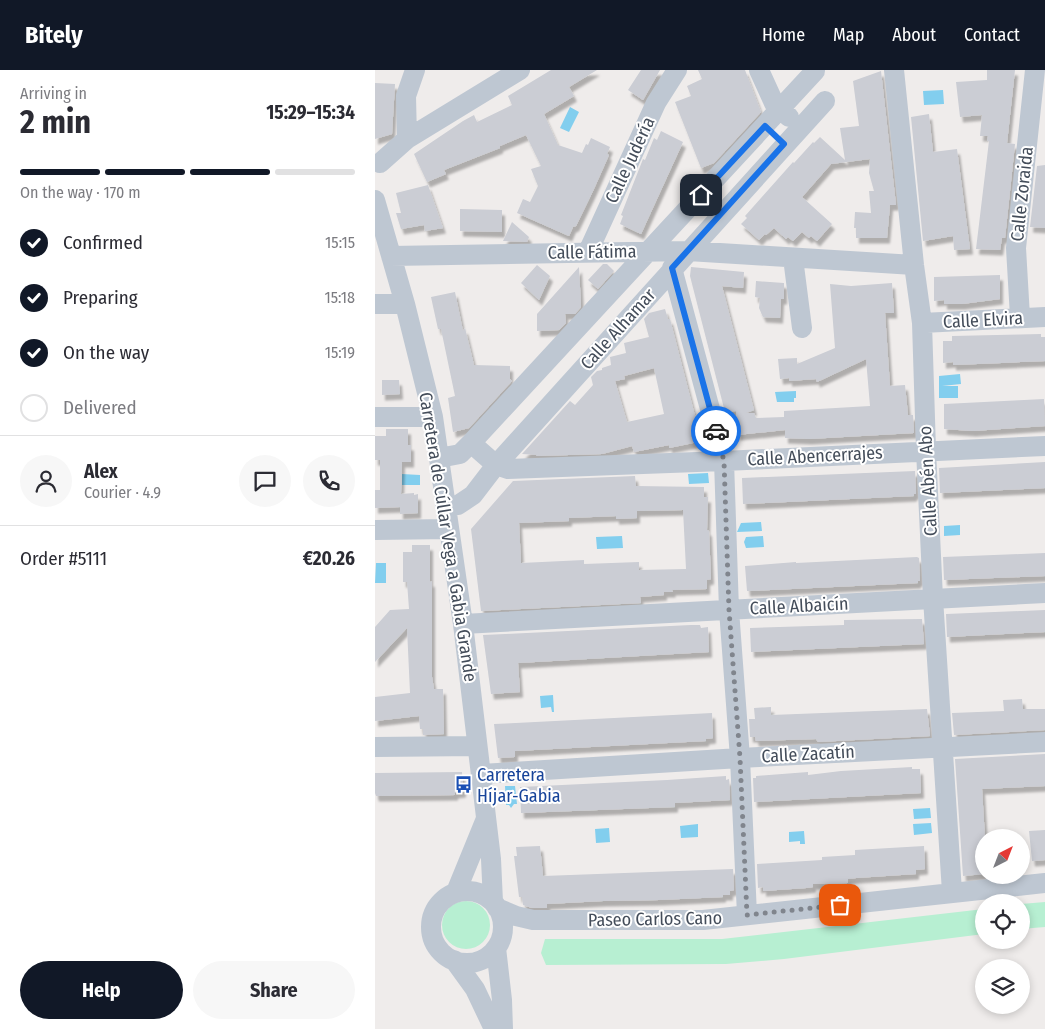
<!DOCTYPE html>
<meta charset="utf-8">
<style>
body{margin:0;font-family:"Fira Sans Condensed",sans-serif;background:#f7f7f7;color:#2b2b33;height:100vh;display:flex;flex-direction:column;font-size:19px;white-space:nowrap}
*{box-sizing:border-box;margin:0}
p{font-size:16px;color:#7c7c81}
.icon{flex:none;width:28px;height:28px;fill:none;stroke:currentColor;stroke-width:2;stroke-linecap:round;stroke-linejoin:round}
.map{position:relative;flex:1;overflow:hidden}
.details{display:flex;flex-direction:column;background:#fff;width:375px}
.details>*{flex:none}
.needle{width:32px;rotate:42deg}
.buttons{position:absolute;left:600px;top:759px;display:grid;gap:10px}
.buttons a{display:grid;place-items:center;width:55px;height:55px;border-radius:50%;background:#fff;box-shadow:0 2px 8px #0003;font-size:25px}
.pin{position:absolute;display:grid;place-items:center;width:42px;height:42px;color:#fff;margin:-21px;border-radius:10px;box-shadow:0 2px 8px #0006}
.courier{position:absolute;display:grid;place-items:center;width:50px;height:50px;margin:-25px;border:4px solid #1a73e8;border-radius:50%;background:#fff;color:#222;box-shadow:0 1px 6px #0007}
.headline em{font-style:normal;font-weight:700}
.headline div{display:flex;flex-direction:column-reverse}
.headline{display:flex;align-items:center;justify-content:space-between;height:85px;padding:0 20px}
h1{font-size:32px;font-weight:700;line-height:38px}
.bar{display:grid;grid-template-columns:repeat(4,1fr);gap:8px 5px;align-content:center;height:60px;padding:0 20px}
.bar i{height:6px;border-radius:4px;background:#e1e1e2}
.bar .current{background:#111827}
.bar p{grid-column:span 4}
.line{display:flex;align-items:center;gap:12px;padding:0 20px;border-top:1px solid #e1e1e2}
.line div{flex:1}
.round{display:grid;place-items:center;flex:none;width:52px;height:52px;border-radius:26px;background:#f7f7f7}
ol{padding:0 20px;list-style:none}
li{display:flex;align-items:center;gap:15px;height:55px}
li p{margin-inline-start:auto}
li .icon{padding:5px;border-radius:50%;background:#111827;color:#fff;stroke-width:4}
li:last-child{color:#7c7c81}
li i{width:28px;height:28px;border:2px solid #e1e1e2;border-radius:50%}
.primary-button{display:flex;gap:10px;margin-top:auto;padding:10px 20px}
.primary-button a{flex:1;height:58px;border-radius:30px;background:#111827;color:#fff;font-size:20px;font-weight:700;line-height:58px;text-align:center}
.primary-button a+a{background:#f7f7f7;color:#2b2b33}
header{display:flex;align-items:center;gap:30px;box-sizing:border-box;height:70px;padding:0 25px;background:#111827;color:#fff}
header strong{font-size:24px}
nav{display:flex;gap:28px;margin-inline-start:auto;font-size:18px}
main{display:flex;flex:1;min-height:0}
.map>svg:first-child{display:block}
.green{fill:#b7efd2}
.water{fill:#82ceee}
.building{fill:#cbcdd4;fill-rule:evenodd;filter:url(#shadow)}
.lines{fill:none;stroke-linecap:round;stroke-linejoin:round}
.minor{stroke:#bec7d2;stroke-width:20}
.done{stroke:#80858d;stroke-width:5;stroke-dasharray:0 9}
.route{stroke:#1a73e8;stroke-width:6}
.labels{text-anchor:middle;stroke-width:4;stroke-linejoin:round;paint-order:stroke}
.street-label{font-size:18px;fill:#444d5a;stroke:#fff}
.transit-label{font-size:18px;fill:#164399;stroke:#fff;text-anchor:start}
</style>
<header>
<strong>Bitely</strong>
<nav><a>Home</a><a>Map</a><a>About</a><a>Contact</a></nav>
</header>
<main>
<section class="details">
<div class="headline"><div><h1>2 min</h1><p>Arriving in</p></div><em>15:29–15:34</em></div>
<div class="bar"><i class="current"></i><i class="current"></i><i class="current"></i><i></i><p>On the way · 170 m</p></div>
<ol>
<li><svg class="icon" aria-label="check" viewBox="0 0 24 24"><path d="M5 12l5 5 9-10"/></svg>Confirmed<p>15:15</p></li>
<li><svg class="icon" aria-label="check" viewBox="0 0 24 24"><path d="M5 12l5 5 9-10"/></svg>Preparing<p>15:18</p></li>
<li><svg class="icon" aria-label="check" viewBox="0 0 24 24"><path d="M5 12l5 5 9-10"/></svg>On the way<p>15:19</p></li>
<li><i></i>Delivered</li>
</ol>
<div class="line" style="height:90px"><a class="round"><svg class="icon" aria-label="person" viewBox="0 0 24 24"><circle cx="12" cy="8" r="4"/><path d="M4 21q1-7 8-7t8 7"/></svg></a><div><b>Alex</b><p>Courier · 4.9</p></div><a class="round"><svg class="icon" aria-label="chat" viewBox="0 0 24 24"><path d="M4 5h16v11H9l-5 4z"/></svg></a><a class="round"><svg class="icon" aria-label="phone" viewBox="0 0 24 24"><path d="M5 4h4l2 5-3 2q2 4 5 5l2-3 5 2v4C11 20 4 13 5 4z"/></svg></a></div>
<div class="line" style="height:65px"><div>Order #5111</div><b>€20.26</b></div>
<div class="primary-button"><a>Help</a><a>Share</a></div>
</section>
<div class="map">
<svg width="670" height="959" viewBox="0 0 670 959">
<defs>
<filter id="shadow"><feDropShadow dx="3" dy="5.5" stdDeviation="1" flood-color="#0004"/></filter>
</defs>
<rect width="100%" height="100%" fill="#efeceb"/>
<path class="green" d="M67 855a24 24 0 1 1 48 0a24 24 0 1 1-48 0Z
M670 832V857L646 859V834Z
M609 839V864L409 889 351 894 171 895 166 883 170 869H347Z"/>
<path class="water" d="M568 20 569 34 549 35 548 21Z
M195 37 204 42 194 62 185 58Z
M585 304 586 314 567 316H583V328H564V306Z
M421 321V328H419V332H402L400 322Z
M333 403 334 413 314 414 313 404Z
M27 404 45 405V415H27Z
M386 452 387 461 362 462 366 453Z
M585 455V465L569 466V456Z
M247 466 248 478 222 479 221 467Z
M388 466 389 477 371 478 369 472 371 467Z
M1 493H11V513H0Z
M178 625 179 642H177L176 637 166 638 165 626Z
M130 716H140L142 734H139L136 738 134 735H131Z
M555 738 556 748 539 749 538 739Z
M556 753 557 763 539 765 538 754Z
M323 754V767L306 768 305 756Z
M234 758 235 772 221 773 220 759Z
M429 761 430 774H425V771L414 772V762Z"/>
<path class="building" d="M176 0H222L194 17 199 26 169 44 183 75 207 83 211 74 213 75 216 68 235 77 232 84 234 85 218 121 201 156 198 157 194 166 142 143 148 129 155 132 163 116 156 99 166 96 151 65 125 76V78L69 100 71 104 52 112 39 84 88 51 99 45 102 52 137 35 133 26Z
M266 0H285L268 30 253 20Z
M323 0H370L386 42 339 93 326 98 300 32 316 26 312 16 327 9Z
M612 0H640L632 73 640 74 630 168H627L625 180 601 179 614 71H612L613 66H605L607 45 585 47 581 12 612 10Z
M506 1 521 135H515L512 168H481V158H479L480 142 496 143 494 121H499L494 103 495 89 456 94 427 127 457 154 442 171 436 166 434 168 427 162 418 171 413 167 411 169 399 158 391 165 390 164 384 170 366 154 372 148 370 146 418 92 419 93 438 72 439 73 445 67 470 90 465 58 484 56 478 11Z
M0 13 20 14 17 64 0 69Z
M554 44 558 82 582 79 595 179 579 180 578 166 548 171 536 47Z
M286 61 308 72 266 164 245 154 248 146 246 145 268 89 270 90 279 68 282 70Z
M670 95V158L655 157 662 96Z
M53 115 68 158 50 161 49 155 26 159 21 143H26L21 123Z
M85 139 127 140V162L85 161Z
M137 152 154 167 152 172 128 171Z
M228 194H232L239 201 223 219 213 210Z
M162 195 175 206 164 230 146 213Z
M204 197 206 237 200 244H190L191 253 184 260 162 261V244Z
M316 197 369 202 368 218 347 216 379 340 371 343H379L381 348 409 347V341L495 336 491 289 442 312 441 309 414 311V308L405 309 403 289 422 288V294L460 278 455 214 476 216 517 213 519 243H510L515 316 530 315 533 345H538L539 363 434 369 410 368V360L362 365 361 341 350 342 315 206Z
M625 205V229L587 234H569V230L559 231V207Z
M381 211 409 213V229H406L405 248 388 247 384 238 385 228 380 227Z
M80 222 88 261 90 258 99 295 135 296V309L137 311 94 358 78 362 73 328 80 326 66 259H63L56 227Z
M290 239 293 249H295L320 346 324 345 330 368 322 370 323 372 294 378V375L259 382 257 376 227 384 161 386 162 385 147 384 195 331 200 335 218 315 216 307 222 301 227 300V298L236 295 235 287 251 283 249 273 274 267 269 249 274 243ZM279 298 289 344 252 352 240 311 250 309 249 306Z
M666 264V267H670V291L578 295V292L568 293V271H577V266Z
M7 310H24L25 324 7 325Z
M669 329 670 356 598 361 569 359V334Z
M11 359H33V375H36V392H27L26 424 39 423V425L43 424V443L25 444V437L0 438V420H5V390H0V366H11Z
M670 392V418L565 423 564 398Z
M540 401 541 424H539V426L368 434 367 408Z
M260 406 261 416 329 417V427H333L332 460 334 461 336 509 332 510V519L297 520 298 522H289V525L265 527 266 533 106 541 96 459 138 411ZM308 440 311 499 264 500V492L209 494V490L146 493 144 453 194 451V448L241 446V449L262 448V441Z
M37 475H55V512L57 511V607L59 619H68L69 664 48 665V659H45L44 646 0 651V627L35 623 32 558 0 592V557L15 540 34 539 32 512H28V482H37Z
M670 483V506L569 510 568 487Z
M542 487 544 488 545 511H543V513L372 521 370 496 421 492V493Z
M670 540V562L572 567 571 544Z
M547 549 549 574 376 582 375 558 469 555V550Z
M316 555H325L326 558 333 557 334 582 143 593 145 622 116 624 108 565Z
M647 629 648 639H670V660L579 665 577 643 629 641 628 630Z
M396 637V645L552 639 555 666 443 672 441 669 381 671 380 667H375L374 649H380L379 638Z
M337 643 338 668 331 669V671L140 681V687L123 688 119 654Z
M670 684V716L607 719 610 768H609V804L588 806 580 689Z
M537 697V699H545L546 723 379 732 378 708H381V706L433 702V705L466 701Z
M87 702 88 722 80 723V725L1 726 0 723V703Z
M351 706V710L354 709 355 730 300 733V737L146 743 145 717 292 710Z
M670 760V790L657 791 654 761Z
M165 776 168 806 358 799 359 820 355 821V825H348V827L284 830 228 831 172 834V838H157L148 835 147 827H144L139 786H142L141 777Z
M549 776 550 799 541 800V804L481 808 473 809V813L438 814V817L431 818 388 821V817L383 818 382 794 447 790V787L480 785V780Z"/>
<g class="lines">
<path class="minor" d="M384 0 399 33 414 47
M519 0 539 195 547 253 551 380 558 528 577 822
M32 69 31 26 40 0
M5 93 32 69 145 0
M0 130 30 234 58 347 88 554 116 789 118 832
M213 182 281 33 302 0
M16 186 313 181 539 195
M418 188 427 258
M297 198 349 391 354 540 365 688 372 845
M0 234H30
M645 247 641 178 660 0
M547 253 670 247
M0 347H58
M96 373 121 395 133 399 349 391 670 376
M64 388 85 384 96 373 440 1
M70 436 83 435 98 425 121 395 450 31
M0 460 74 459
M88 554 670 523
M0 677 102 676
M106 704 365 688 670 672
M56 857a36 36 0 1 1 72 0a36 36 0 1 1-72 0Z
M81 822 110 751
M122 838 141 846 158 850H328L670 813
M121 878 127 930 128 959
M79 890 100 919 119 959"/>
</g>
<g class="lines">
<path class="done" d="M341 361 349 391 354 540 365 688 372 845 465 835"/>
<path class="route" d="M326 125 390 56 409 74 297 198 341 361"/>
</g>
<defs>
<symbol id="bus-bare" viewBox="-9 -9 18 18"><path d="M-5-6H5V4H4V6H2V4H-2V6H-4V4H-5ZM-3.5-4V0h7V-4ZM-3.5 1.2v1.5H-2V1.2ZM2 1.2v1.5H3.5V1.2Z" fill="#1a4fb4" stroke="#fff" stroke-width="2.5" paint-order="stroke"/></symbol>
</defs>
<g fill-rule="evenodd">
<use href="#bus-bare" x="76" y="702" width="25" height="25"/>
</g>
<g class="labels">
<g class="street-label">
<text transform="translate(255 90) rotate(-65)" y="6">Calle Judería</text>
<text transform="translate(647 124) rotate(-84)" y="6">Calle Zoraida</text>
<text transform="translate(217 182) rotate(-1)" y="6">Calle Fátima</text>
<text transform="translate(608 250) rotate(-3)" y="6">Calle Elvira</text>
<text transform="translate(243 259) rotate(-48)" y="6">Calle Alhamar</text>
<text transform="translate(440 386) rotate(-3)" y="6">Calle Abencerrajes</text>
<text transform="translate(553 411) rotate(-93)" y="6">Calle Abén Abo</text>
<text transform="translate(73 467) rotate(81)" y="6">Carretera de Cúllar Vega a Gabia Grande</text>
<text transform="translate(424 536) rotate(-3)" y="6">Calle Albaicín</text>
<text transform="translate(433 684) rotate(-3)" y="6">Calle Zacatín</text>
<text transform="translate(280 849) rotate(-1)" y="6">Paseo Carlos Cano</text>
</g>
<g class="transit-label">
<text x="102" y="711">Carretera<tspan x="102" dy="21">Híjar-Gabia</tspan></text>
</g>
</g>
</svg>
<div class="buttons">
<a><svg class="needle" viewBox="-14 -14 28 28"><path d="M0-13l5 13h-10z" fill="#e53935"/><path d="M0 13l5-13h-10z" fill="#7c7c81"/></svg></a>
<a><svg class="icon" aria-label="locate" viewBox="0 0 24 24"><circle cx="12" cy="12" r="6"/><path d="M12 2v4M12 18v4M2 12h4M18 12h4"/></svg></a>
<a><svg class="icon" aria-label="layers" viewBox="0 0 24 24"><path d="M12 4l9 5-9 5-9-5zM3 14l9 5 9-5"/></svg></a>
</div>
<div class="pin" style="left:465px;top:835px;background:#ea580c"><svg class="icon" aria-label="bag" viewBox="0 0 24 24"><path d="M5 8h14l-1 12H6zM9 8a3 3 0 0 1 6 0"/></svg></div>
<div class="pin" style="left:326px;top:125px;background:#1f2937"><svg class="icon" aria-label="home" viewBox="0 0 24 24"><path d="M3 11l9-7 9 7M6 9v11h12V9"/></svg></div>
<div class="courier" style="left:341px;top:361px"><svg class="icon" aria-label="car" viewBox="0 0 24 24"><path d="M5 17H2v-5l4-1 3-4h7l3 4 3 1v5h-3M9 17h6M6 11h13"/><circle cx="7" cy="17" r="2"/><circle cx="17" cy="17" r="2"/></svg></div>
</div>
</main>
